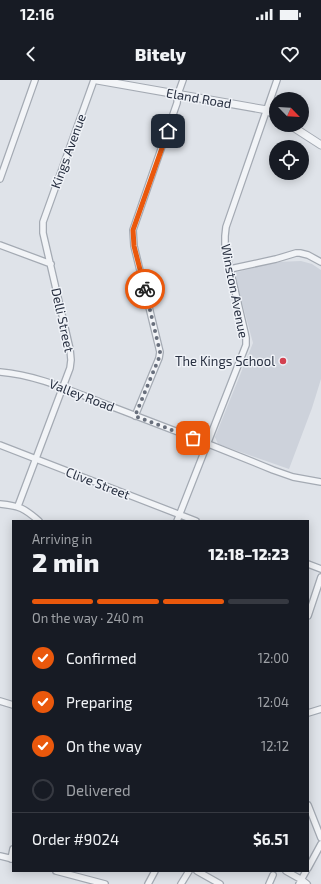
<!DOCTYPE html>
<meta charset="utf-8">
<style>
body{margin:0;font-family:"Exo 2",sans-serif;background:#242831;color:#f1f3f6;height:100vh;display:flex;flex-direction:column;font-size:15px;white-space:nowrap}
*{box-sizing:border-box;margin:0}
p{font-size:13px;color:#9ea1a6}
.icon{flex:none;width:22px;height:22px;fill:none;stroke:currentColor;stroke-width:2;stroke-linecap:round;stroke-linejoin:round}
.map{position:relative;flex:1;overflow:hidden}
.drawer{position:absolute;left:12px;top:440px;width:297px;height:352px;display:flex;flex-direction:column;background:#171b24;border-radius:0px;box-shadow:0 2px 10px #0003}
.drawer>*{flex:none}
.needle{width:26px;rotate:115deg}
.fabs{position:absolute;left:269px;top:12px;display:grid;gap:8px}
.fabs a{display:grid;place-items:center;width:40px;height:40px;border-radius:50%;background:#171b24;box-shadow:0 2px 10px #0003;font-size:20px}
.pin{position:absolute;display:grid;place-items:center;width:34px;height:34px;color:#fff;margin:-17px;border-radius:8px;box-shadow:0 2px 6px #0006}
.courier{position:absolute;display:grid;place-items:center;width:40px;height:40px;margin:-20px;border:3px solid #ea580c;border-radius:50%;background:#fff;color:#222;box-shadow:0 1px 5px #0007}
.headline em{font-style:normal;font-weight:800}
.headline div{display:flex;flex-direction:column-reverse}
.headline{display:flex;align-items:center;justify-content:space-between;height:68px;padding:0 20px}
h1{font-size:26px;font-weight:800;line-height:30px}
.bar{display:grid;grid-template-columns:repeat(4,1fr);gap:6px 4px;align-content:center;height:48px;padding:0 20px}
.bar i{height:5px;border-radius:3px;background:#363941}
.bar .current{background:#ea580c}
.bar p{grid-column:span 4}
.line{display:flex;align-items:center;gap:10px;padding:0 20px;border-top:1px solid #363941}
.line div{flex:1}
ol{padding:0 20px;list-style:none}
li{display:flex;align-items:center;gap:12px;height:44px}
li p{margin-inline-start:auto}
li .icon{padding:4px;border-radius:50%;background:#ea580c;color:#fff;stroke-width:4}
li:last-child{color:#9ea1a6}
li i{width:22px;height:22px;border:2px solid #363941;border-radius:50%}
.status{display:flex;justify-content:space-between;align-items:center;height:28px;padding:0 20px;background:#171b24;direction:ltr}
.status svg{height:11px;fill:currentColor}
header{display:flex;justify-content:space-between;align-items:center;height:52px;padding:0 20px;background:#171b24;font-size:18px;font-weight:800}
.map>svg:first-child{display:block}
.built{fill:#cdd2db}
.lines{fill:none;stroke-linecap:round;stroke-linejoin:round}
.minor-casing{stroke:#a4aab3;stroke-width:8}
.tertiary-casing{stroke:#a4aab3;stroke-width:9}
.minor{stroke:#f2f4f7;stroke-width:5.5}
.tertiary{stroke:#f2f4f7;stroke-width:7}
.done{stroke:#686f7c;stroke-width:4;stroke-dasharray:0 7.2}
.route{stroke:#ea580c;stroke-width:5}
.poi-dot{fill:#d3404f;stroke:#eff2f7;stroke-width:1.5}
.labels{text-anchor:middle;stroke-width:3;stroke-linejoin:round;paint-order:stroke}
.street-label{font-size:13px;fill:#283041;stroke:#eff2f7}
.poi-label{font-size:13px;fill:#283041;stroke:#eff2f7;text-anchor:end}
</style>
<div class="status"><b>12:16</b><svg viewBox="0 0 49 12"><path d="M0 12V9h3v3zM5 12V6h3v6zM10 12V3h3v9zM15 12V0h3v12zM26 1h20v11H26zM47 4h2v5h-2z"/></svg></div>
<header><svg class="icon" aria-label="back" viewBox="0 0 24 24"><path d="M15 5l-7 7 7 7"/></svg>Bitely<svg class="icon" aria-label="heart" viewBox="0 0 24 24"><path d="M12 20l-8-8c-3-5 5-10 8-4 3-6 11-1 8 4z"/></svg></header>
<div class="map">
<svg width="321" height="804" viewBox="0 0 321 804">
<rect width="100%" height="100%" fill="#dfe3e9"/>
<path class="built" d="M301 181 312 184 321 190V299L312 328 289 389 218 364 215 357 253 263 234 193 276 182Z"/>
<g class="lines">
<defs>
<path id="minor" d="M0 99 35 0
M0 165 51 184
M230 189 276 179 296 173H300L308 175 321 182
M0 292C37 295 71 311 105 324 161 345 217 367 273 390L293 397 321 402
M135 336 159 278 160 272 134 166 133 150 177 23 178 14 183 0
M0 365 196 441
M0 424C20 426 24 428 39 441
M18 426 70 288 71 280 70 269 43 153V142L94 0
M177 441 246 265V258L245 253 225 168V156L226 147 277 0
M308 484 321 489
M308 536 321 497
M0 621 13 625
M308 633 321 629
M308 725 321 758
M0 776 13 779
M11 779 13 769
M308 788 321 764
M56 791 105 804
M197 791 220 804
M286 791 302 800 307 804
M148 804 155 791
M181 804 189 791
M269 804 273 795
M299 804 306 791"/>
<path id="tertiary" d="M97 0 267 30 276 36
M290 45 321 65"/>
</defs>
<use href="#minor" class="minor-casing"/>
<use href="#tertiary" class="tertiary-casing"/>
<use href="#minor" class="minor"/>
<use href="#tertiary" class="tertiary"/>
</g>
<g class="lines">
<path class="done" d="M145 209 160 272 159 278 135 336 193 358"/>
<path class="route" d="M145 209 134 166 133 150 168 51"/>
</g>
<circle class="poi-dot" cx="283" cy="281" r="4"/>
<g class="labels">
<g class="street-label">
<text transform="translate(199 18) rotate(10)" y="5">Eland Road</text>
<text transform="translate(68 71) rotate(-70)" y="5">Kings Avenue</text>
<text transform="translate(235 211) rotate(79)" y="5">Winston Avenue</text>
<text transform="translate(63 240) rotate(78)" y="5">Delli Street</text>
<text transform="translate(82 315) rotate(21)" y="5">Valley Road</text>
<text transform="translate(98 403) rotate(21)" y="5">Clive Street</text>
</g>
<g class="poi-label">
<text x="275" y="286">The Kings School</text>
</g>
</g>
</svg>
<div class="fabs">
<a><svg class="needle" viewBox="-14 -14 28 28"><path d="M0-13l5 13h-10z" fill="#e53935"/><path d="M0 13l5-13h-10z" fill="#9ea1a6"/></svg></a>
<a><svg class="icon" aria-label="locate" viewBox="0 0 24 24"><circle cx="12" cy="12" r="6"/><path d="M12 2v4M12 18v4M2 12h4M18 12h4"/></svg></a>
</div>
<div class="pin" style="left:193px;top:358px;background:#ea580c"><svg class="icon" aria-label="bag" viewBox="0 0 24 24"><path d="M5 8h14l-1 12H6zM9 8a3 3 0 0 1 6 0"/></svg></div>
<div class="pin" style="left:168px;top:51px;background:#1f2937"><svg class="icon" aria-label="home" viewBox="0 0 24 24"><path d="M3 11l9-7 9 7M6 9v11h12V9"/></svg></div>
<div class="courier" style="left:145px;top:209px"><svg class="icon" aria-label="bike" viewBox="0 0 24 24"><circle cx="6" cy="16" r="4"/><circle cx="18" cy="16" r="4"/><path d="M6 16l4-8h5l3 8M10 8l3 8H6M13 5h3"/></svg></div>
<section class="drawer">
<div class="headline"><div><h1>2 min</h1><p>Arriving in</p></div><em>12:18–12:23</em></div>
<div class="bar"><i class="current"></i><i class="current"></i><i class="current"></i><i></i><p>On the way · 240 m</p></div>
<ol>
<li><svg class="icon" aria-label="check" viewBox="0 0 24 24"><path d="M5 12l5 5 9-10"/></svg>Confirmed<p>12:00</p></li>
<li><svg class="icon" aria-label="check" viewBox="0 0 24 24"><path d="M5 12l5 5 9-10"/></svg>Preparing<p>12:04</p></li>
<li><svg class="icon" aria-label="check" viewBox="0 0 24 24"><path d="M5 12l5 5 9-10"/></svg>On the way<p>12:12</p></li>
<li><i></i>Delivered</li>
</ol>
<div class="line" style="height:52px"><div>Order #9024</div><b>$6.51</b></div>
</section>
</div>
